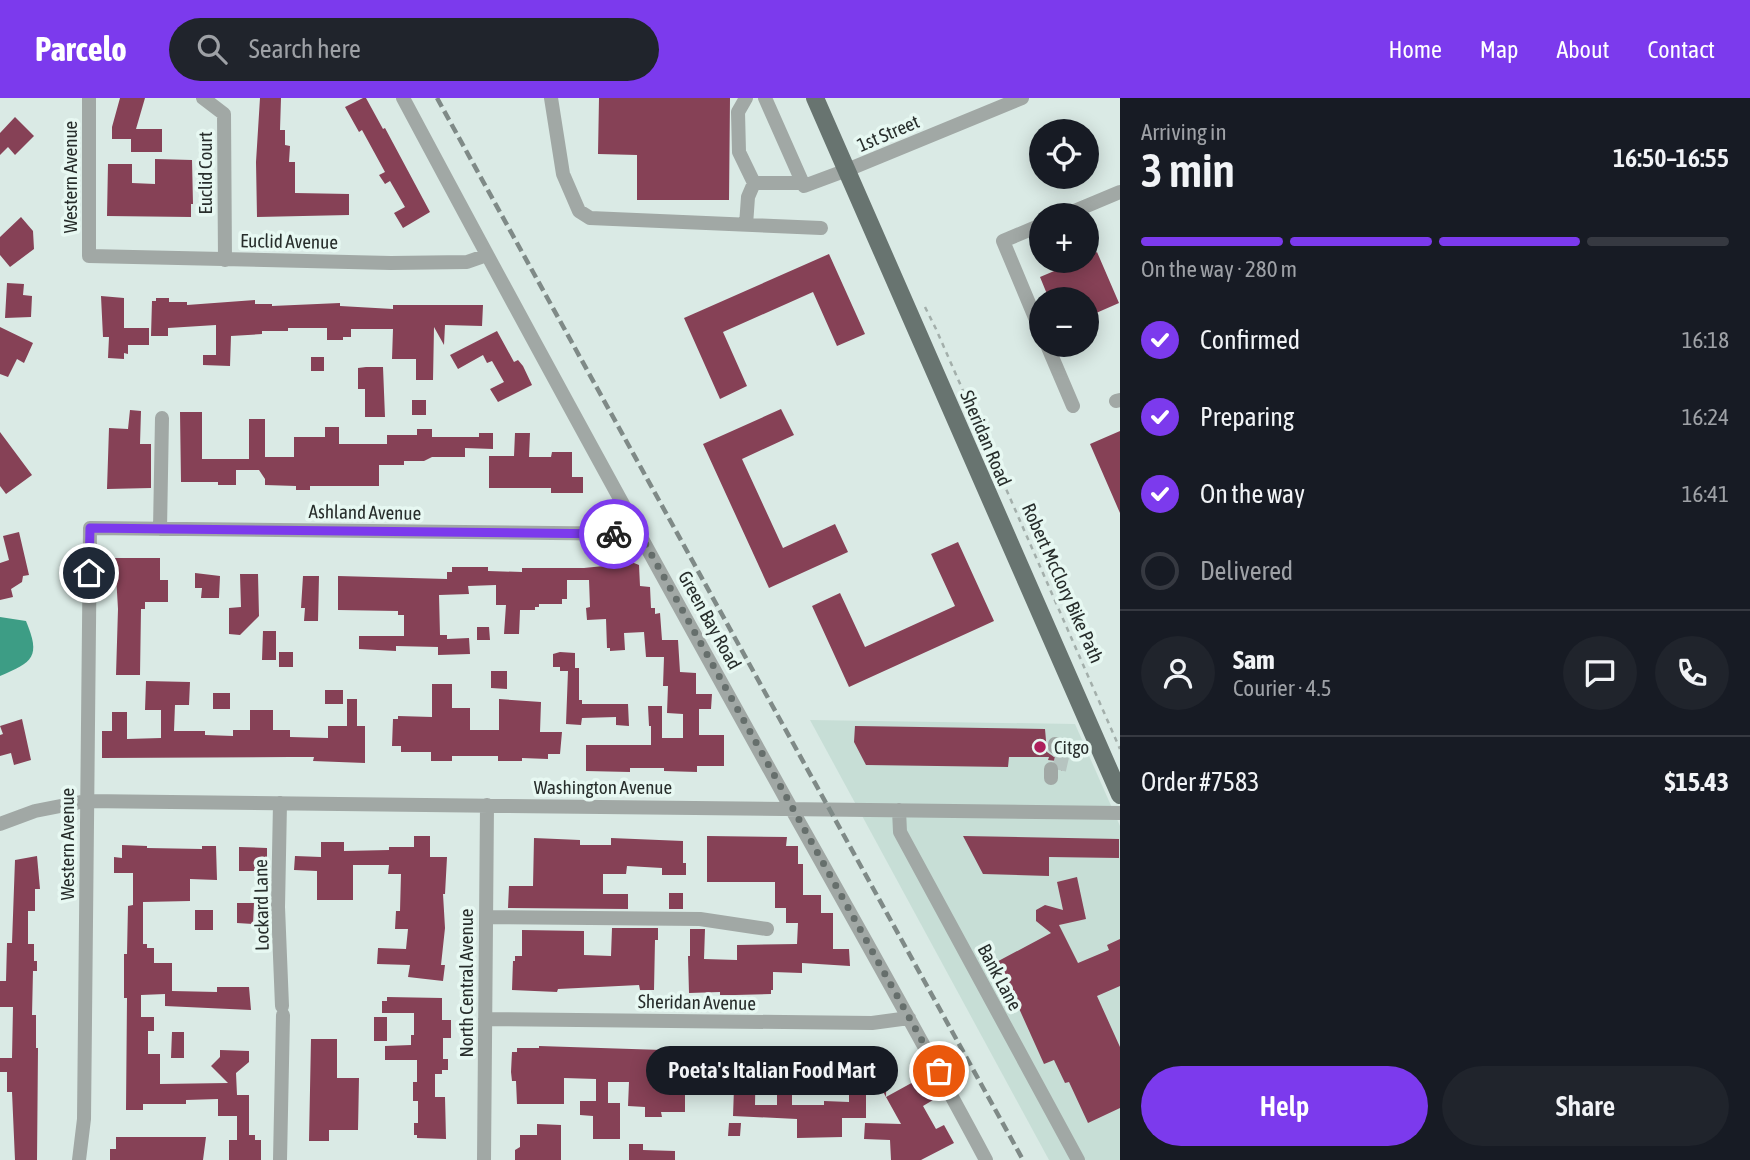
<!DOCTYPE html>
<meta charset="utf-8">
<style>
body{margin:0;font-family:"Asap Condensed",sans-serif;background:#20242c;color:#f1f3f6;height:100vh;display:flex;flex-direction:column;font-size:26px;white-space:nowrap}
*{box-sizing:border-box;margin:0}
p{font-size:23px;color:#9ea1a6}
.icon{flex:none;width:38px;height:38px;fill:none;stroke:currentColor;stroke-width:2;stroke-linecap:round;stroke-linejoin:round}
.map{position:relative;flex:1;overflow:hidden}
.panel{display:flex;flex-direction:column;background:#171b24;width:630px}
.panel>*{flex:none}
.controls{position:absolute;left:1029px;top:21px;display:grid;gap:14px}
.controls a{display:grid;place-items:center;width:70px;height:70px;border-radius:50%;background:#171b24;box-shadow:0 4px 18px #0003;font-size:35px}
.pin{position:absolute;display:grid;place-items:center;width:60px;height:60px;color:#fff;margin:-30px;border:4px solid #fff;border-radius:50%;box-shadow:0 2px 7px #0007}
.courier{position:absolute;display:grid;place-items:center;width:70px;height:70px;margin:-35px;border:5px solid #7c3aed;border-radius:50%;background:#fff;color:#222;box-shadow:0 2px 9px #0007}
.bubble{position:absolute;height:49px;border-radius:24px;background:#171b24;box-shadow:0 4px 18px #0003;font-size:23px;font-weight:600;line-height:49px;text-align:center}
.summary em{font-style:normal;font-weight:600}
.summary div{display:flex;flex-direction:column-reverse}
.summary{display:flex;align-items:center;justify-content:space-between;height:119px;padding:0 21px}
h1{font-size:46px;font-weight:600;line-height:52px}
.bar{display:grid;grid-template-columns:repeat(4,1fr);gap:10px 7px;align-content:center;height:84px;padding:0 21px}
.bar i{height:9px;border-radius:5px;background:#363941}
.bar .on{background:#7c3aed}
.bar p{grid-column:span 4}
.line{display:flex;align-items:center;gap:18px;padding:0 21px;border-top:2px solid #363941}
.line div{flex:1}
.round{display:grid;place-items:center;flex:none;width:74px;height:74px;border-radius:37px;background:#20242c}
ol{padding:0 21px;list-style:none}
li{display:flex;align-items:center;gap:21px;height:77px}
li p{margin-inline-start:auto}
li .icon{padding:7px;border-radius:50%;background:#7c3aed;color:#fff;stroke-width:4}
li:last-child{color:#9ea1a6}
li i{width:38px;height:38px;border:4px solid #363941;border-radius:50%}
.button{display:flex;gap:14px;margin-top:auto;padding:14px 21px}
.button a{flex:1;height:80px;border-radius:42px;background:#7c3aed;color:#fff;font-size:28px;font-weight:600;line-height:80px;text-align:center}
.button a+a{background:#20242c;color:#f1f3f6}
header{display:flex;align-items:center;gap:42px;box-sizing:border-box;height:98px;padding:0 35px;background:#7c3aed;color:#fff}
header strong{font-size:33px}
nav{display:flex;gap:38px;margin-inline-start:auto;font-size:24px}
.search{width:490px;height:63px;background:#20242c;display:flex;align-items:center;gap:18px;box-sizing:border-box;padding:0 24px;border-radius:38px;color:#9ea1a6;font-size:26px}
main{display:flex;flex:1;min-height:0}
.map>svg:first-child{display:block}
.built{fill:#c7ded6}
.water{fill:#3d9d85}
.building{fill:#864156;fill-rule:evenodd}
.lines{fill:none;stroke-linecap:round;stroke-linejoin:round}
.minor-tunnel{stroke:#b6c4c0;stroke-width:14;stroke-dasharray:14 7;stroke-linecap:butt}
.path{stroke:#a3afab;stroke-width:2.5;stroke-dasharray:5 5;stroke-linecap:butt}
.minor{stroke:#a1a8a5;stroke-width:14}
.major{stroke:#687470;stroke-width:18}
.rail{stroke:#7f8a87;stroke-width:4.5;stroke-dasharray:10 5;stroke-linecap:butt}
.done{stroke:#666f6c;stroke-width:7;stroke-dasharray:0 12.6}
.route{stroke:#7c3aed;stroke-width:9}
.poi-dot{fill:#ad205b;stroke:#e7f8f2;stroke-width:2.5}
.labels{text-anchor:middle;stroke-width:7;stroke-linejoin:round;paint-order:stroke}
.street-label{font-size:19px;fill:#272d2b;stroke:#e7f8f2}
.poi-label{font-size:19px;fill:#272d2b;stroke:#e7f8f2;text-anchor:start}
</style>
<header>
<strong>Parcelo</strong>
<div class="search"><svg class="icon" aria-label="search" viewBox="0 0 24 24"><circle cx="10" cy="10" r="6"/><path d="M15 15l6 6"/></svg>Search here</div>
<nav><a>Home</a><a>Map</a><a>About</a><a>Contact</a></nav>
</header>
<main>
<div class="map">
<svg width="1120" height="1062" viewBox="0 0 1120 1062">
<rect width="100%" height="100%" fill="#daeae5"/>
<path class="built" d="M810 622 1075 626 1120 728V1062H1049Z"/>
<path class="water" d="M0 519 26 523C41 559 33 564 0 578Z"/>
<path class="building" d="M120 0H145L136 31H162V54H131V41H112V29Z
M260 0H281L280 32H285V47L290 48 289 64H295V95L349 96V117L257 119 256 64Z
M363 0H366L383 31 385 30 430 114 403 130 394 115 405 109 390 83 385 86 379 77 385 74 362 32 359 34 345 9Z
M599 0H730L729 102H637V57L598 56Z
M15 19 34 38 15 57 8 49 0 57V35Z
M155 61 192 62 193 106H191V119L107 118 108 66H132V85L155 86Z
M21 119 33 133 34 151 10 169 0 157V139Z
M1097 154 1119 205 1087 219V201H1049L1040 179 1078 163H1087V159Z
M829 156 865 236 837 248 813 194 723 234 747 288 720 301 684 220Z
M7 185 24 186 23 197 32 198 31 219 5 220Z
M101 198 124 200V230H149V247H128V256L124 255V261L108 260 109 239H103Z
M156 200H169V204H187V207L255 202V206H272V208L340 205V208L393 211V207H483L482 228 445 227 444 247 434 229 433 282H416V261H392L393 231H351V239H343V242H327V230H288V233H262V236L231 238 230 268 203 267V257H216V227L168 230V238H151L152 203H156Z
M0 229 33 245 24 265 17 261 8 279 0 276Z
M497 233 514 264 518 262 523 268 532 287 498 304 490 291 504 284 492 263 487 265 483 257 458 271 450 257Z
M311 259H324V273H311Z
M366 269H383L385 319H365V291H358V270Z
M412 302H426V317H412Z
M781 311 794 337 742 361 783 450 835 426 848 454 769 490 703 346Z
M130 312 141 313 140 346H151V390L107 391 109 330 128 331Z
M180 314H202V361H249V321H265V359H294V339H325V329H339V346H387V337H417V331H432V339H479V335H493V351L465 350V359H432L424 363H404V367H379V388H310V392H296V388L265 387V381L259 372H236V387H218V384H181Z
M1120 333V415L1090 346Z
M0 334 32 377 6 396 0 388Z
M515 335H530L529 359H551L552 354H572V379H583V395H551V390H489V358H514Z
M19 434 29 477 23 478 22 484 11 491 13 499 0 502V465L9 462 3 438Z
M958 444 994 523 849 589 812 508 840 495 865 549 955 508 931 456Z
M115 460H160V482H168V504H145V511H141L140 577H116L118 511Z
M634 465 639 467 640 488 650 489 651 510H655V516L660 515 662 542H678L680 574 696 575V596H712L711 611H699V637H724V668H697V674L664 673V670H630V674L586 673V647H651V628H649L648 608H662V640H683V616L667 615 668 588H663L664 559H646L644 534 624 535 625 552 610 553V550H607L606 521 587 522 586 510 590 509 589 482H567V501H562V506H539V509H535V512H520L519 536H504L506 507H496V487L468 488 469 496 439 497 440 537H447V541L469 540 470 556 438 557V549L396 548V553L359 551V538H404V517H398V513L338 512V478L447 481V474H452V469H488V473L522 474V470H584Z
M195 475 220 478 219 500H201L202 490H195Z
M240 476H258L259 518 240 537 229 536V510L241 509Z
M303 478H319L318 523H304L305 510H301Z
M477 529H489L490 542H477Z
M263 533H276V562H262Z
M279 554H293V569H279Z
M560 554 575 555V570H579V602H582V606H628L629 628 616 627V619L582 620 581 627 566 626 568 573H560V569H553V556Z
M491 573H507V591L491 590Z
M146 583 190 584 189 607H175L174 633H205V637L233 638V632H250V612H273V632H290V639L328 640V628H347V601H357V628H365V665L313 663 314 659H290L102 660V633H112V614H127V641L161 640V612H145Z
M432 586H452V610H470V632H499V601L541 604 540 634H562L560 656H548V661L522 660V663H498V658H452V663H431V654H401V648H392L393 621H398V618L432 619Z
M325 592H343V606H325Z
M213 595H230V611H213Z
M22 621 31 662 14 667 11 655 0 658V637L3 636 0 628Z
M855 628 1045 631 1047 654 1054 659 1065 658 1062 673 1056 663 1048 662 1049 659H1009L1008 669 866 667 854 644Z
M414 738H430V759H447L445 796H443L445 830 441 867H445L443 883 408 879 410 867 377 866 378 850 406 851 408 831H395L396 813H400L401 776H388L389 767H353V802H317V773L294 772 295 758 321 759V744H344V753L389 752V749H414Z
M707 738 787 739 786 748H798V766H803V797H821V815H833V851H849L850 868 802 865V875L773 874V892H771V896L735 897H720V894L689 895 688 858H690V831H705L704 861 737 862V847L797 846 798 825H786V810H775V784H707Z
M963 738 1119 741V760L1049 759V778L983 776Z
M534 740 580 742V747H611V740L683 743V765H686V777H662V770L627 768 626 776H603V796H628V811L508 810 509 788H533Z
M122 747 147 748V750L202 751V748H216L217 782 190 781V803L143 804V846H147V850H154V865H172V893L217 894V889H249L251 912 165 908V896L141 897V919H154V933H148V956H160V986L228 985 211 968 220 959V952L249 953V964L236 975 237 997H249V1037H255V1042H261V1062H229V1042H237V1018H218V1001L186 1002V1006H143V1012H126L127 900H124V856H127L128 808 133 807V775H114V759L122 760Z
M239 749 267 750V778L255 777 256 773H239Z
M37 758 40 791H35V813H28V846H34V863H37V873H33L32 917H36V950H38L37 1062H15L12 994H7V974H0V960H12L13 909H0V883H6L7 845H12L15 762Z
M1077 779 1086 821 1059 827 1078 865 1109 852 1107 847 1120 841V888L1097 898 1120 949V1010L1088 1025 1069 984 1065 985 1054 962 1044 966 1017 906 1011 909 989 868 1051 835 1036 823V812L1045 807 1063 812 1057 784Z
M669 795H683V811H669Z
M237 805H254L253 826 237 825Z
M195 812H213V832H195Z
M612 830H658V842H655L654 892H640L639 887 558 891 557 894 512 892 513 863H515V858H522V832L584 833V857L611 858Z
M387 899 442 900V922H451V940H443V961H448V972H442V976H435V999H445L446 1041 417 1040V1037H414V1025H418V1003H413V984H417V962H385V948L411 947V937H414V915H382V903H387Z
M374 919H387V943H374Z
M172 934H184V960H171Z
M311 941H337V980H359L358 1032H329V1043H309Z
M539 948 724 954 756 951 755 1007H777V960L805 959V953H816V959L846 960 847 955 887 954 886 999 926 977 938 999 923 1008 936 1031 944 1027 954 1045 921 1062H891L890 1042 864 1041 865 1025 901 1026 866 963V1020H842V1039L797 1040V1021L733 1018 734 990 685 987V1014H661L662 1019H645V1009L628 1008 629 984H608V1005H620V1041H593V1018L580 1017V1003H596V981L564 980V1006H517L516 983H512L511 974 512 954H517V950H539ZM792 982 849 983V1004L824 1003V1007H792Z
M729 1025H741L740 1038H728Z
M537 1026 561 1027V1062H515V1052L520 1049V1037H537Z
M116 1039H206L203 1062H110V1051H116Z
M629 1046H643V1052L675 1053V1062H629Z"/>
<g class="lines">
<path class="minor-tunnel" d="M1059 672 1064 650"/>
<path class="path" d="M925 209 936 231 1120 651"/>
<path class="minor" d="M89 0V158L391 165 467 164 487 157
M203 0 224 16 225 162
M403 0C530 238 660 475 791 710 857 827 923 944 986 1062
M551 0 563 76 579 113 590 120 821 130
M746 0 738 14 739 54 754 85H803
M765 0 804 88 847 72 1022 0
M1065 117 1120 94
M746 127 748 99 754 85
M1041 127 1003 143 1041 234
M1047 247 1073 308
M1116 303 1120 302
M160 431 162 320
M1055 649V646L1072 650
M1051 680V671
M280 705 278 809 282 908
M899 712 900 734 1078 1062
M0 726 35 713 86 703 1120 715
M486 819 700 821 767 831
M485 921 872 925 909 920
M79 1062 84 1021 90 430 640 436
M280 1062 283 917
M484 1062 487 707"/>
<path class="major" d="M815 0 1120 697"/>
<path class="rail" d="M437 0 1023 1062"/>
</g>
<g class="lines">
<path class="done" d="M614 436H640L939 973"/>
<path class="route" d="M89 475 90 430 614 436"/>
</g>
<circle class="poi-dot" cx="1040" cy="649" r="7"/>
<g class="labels">
<g class="street-label">
<text transform="translate(888 35) rotate(-23)" y="7">1st Street</text>
<text transform="translate(205 75) rotate(-90)" y="7">Euclid Court</text>
<text transform="translate(70 79) rotate(-90)" y="7">Western Avenue</text>
<text transform="translate(289 143) rotate(1)" y="7">Euclid Avenue</text>
<text transform="translate(986 340) rotate(67)" y="7">Sheridan Road</text>
<text transform="translate(365 414) rotate(1)" y="7">Ashland Avenue</text>
<text transform="translate(1063 485) rotate(66)" y="7">Robert McClory Bike Path</text>
<text transform="translate(710 522) rotate(61)" y="7">Green Bay Road</text>
<text x="603" y="696">Washington Avenue</text>
<text transform="translate(67 746) rotate(-90)" y="7">Western Avenue</text>
<text transform="translate(261 807) rotate(-91)" y="7">Lockard Lane</text>
<text transform="translate(1000 879) rotate(62)" y="7">Bank Lane</text>
<text transform="translate(466 885) rotate(-90)" y="7">North Central Avenue</text>
<text transform="translate(697 904) rotate(1)" y="7">Sheridan Avenue</text>
</g>
<g class="poi-label">
<text x="1054" y="656">Citgo</text>
</g>
</g>
</svg>
<div class="controls">
<a><svg class="icon" aria-label="locate" viewBox="0 0 24 24"><circle cx="12" cy="12" r="6"/><path d="M12 2v4M12 18v4M2 12h4M18 12h4"/></svg></a>
<a>+</a>
<a>−</a>
</div>
<div class="pin" style="left:939px;top:973px;background:#ea580c"><svg class="icon" aria-label="bag" viewBox="0 0 24 24"><path d="M5 8h14l-1 12H6zM9 8a3 3 0 0 1 6 0"/></svg></div>
<div class="pin" style="left:89px;top:475px;background:#1f2937"><svg class="icon" aria-label="home" viewBox="0 0 24 24"><path d="M3 11l9-7 9 7M6 9v11h12V9"/></svg></div>
<div class="courier" style="left:614px;top:436px"><svg class="icon" aria-label="bike" viewBox="0 0 24 24"><circle cx="6" cy="16" r="4"/><circle cx="18" cy="16" r="4"/><path d="M6 16l4-8h5l3 8M10 8l3 8H6M13 5h3"/></svg></div>
<div class="bubble" style="left:646px;top:948px;width:252px">Poeta's Italian Food Mart</div>
</div>
<section class="panel">
<div class="summary"><div><h1>3 min</h1><p>Arriving in</p></div><em>16:50–16:55</em></div>
<div class="bar"><i class="on"></i><i class="on"></i><i class="on"></i><i></i><p>On the way · 280 m</p></div>
<ol>
<li><svg class="icon" aria-label="check" viewBox="0 0 24 24"><path d="M5 12l5 5 9-10"/></svg>Confirmed<p>16:18</p></li>
<li><svg class="icon" aria-label="check" viewBox="0 0 24 24"><path d="M5 12l5 5 9-10"/></svg>Preparing<p>16:24</p></li>
<li><svg class="icon" aria-label="check" viewBox="0 0 24 24"><path d="M5 12l5 5 9-10"/></svg>On the way<p>16:41</p></li>
<li><i></i>Delivered</li>
</ol>
<div class="line" style="height:126px"><a class="round"><svg class="icon" aria-label="person" viewBox="0 0 24 24"><circle cx="12" cy="8" r="4"/><path d="M4 21q1-7 8-7t8 7"/></svg></a><div><b>Sam</b><p>Courier · 4.5</p></div><a class="round"><svg class="icon" aria-label="chat" viewBox="0 0 24 24"><path d="M4 5h16v11H9l-5 4z"/></svg></a><a class="round"><svg class="icon" aria-label="phone" viewBox="0 0 24 24"><path d="M5 4h4l2 5-3 2q2 4 5 5l2-3 5 2v4C11 20 4 13 5 4z"/></svg></a></div>
<div class="line" style="height:91px"><div>Order #7583</div><b>$15.43</b></div>
<div class="button"><a>Help</a><a>Share</a></div>
</section>
</main>
